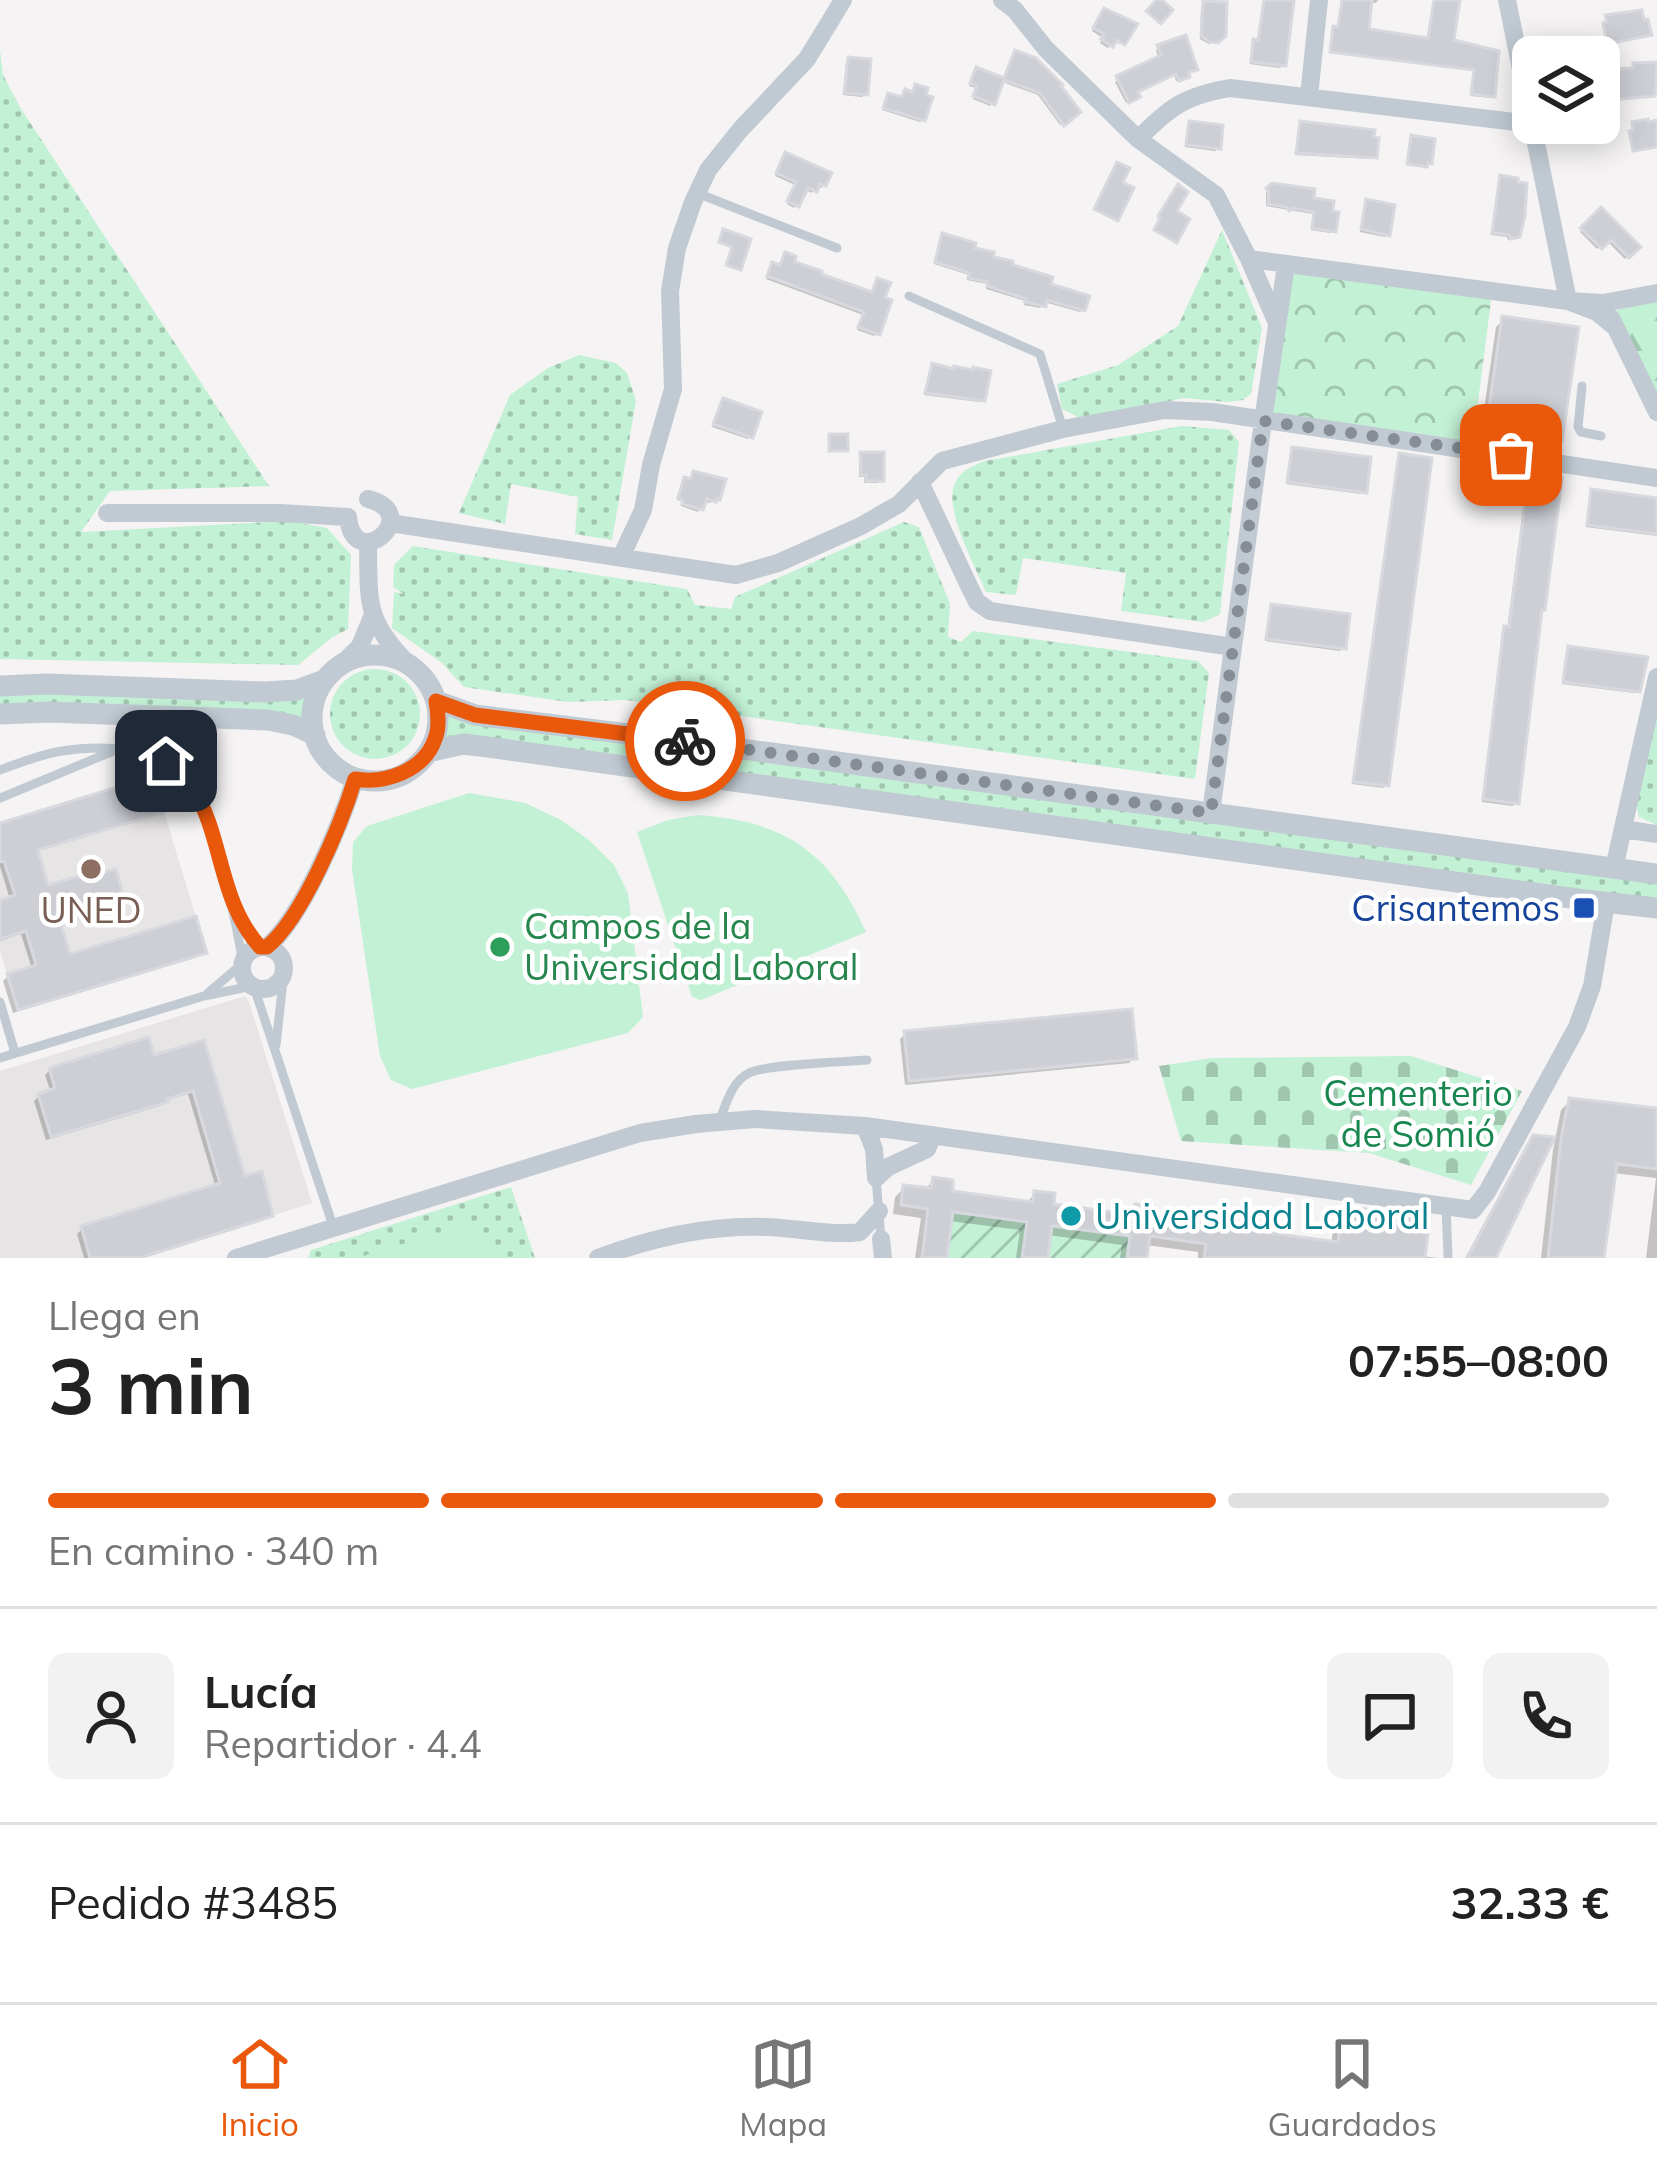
<!DOCTYPE html>
<html lang="es">
<meta charset="utf-8">
<style>
body{margin:0;font-family:Mulish,sans-serif;background:#f2f2f2;color:#222;height:100vh;display:flex;flex-direction:column;font-size:45px;white-space:nowrap}
*{box-sizing:border-box;margin:0}
p{font-size:39px;color:#767676}
.icon{flex:none;width:66px;height:66px;fill:none;stroke:currentColor;stroke-width:2;stroke-linecap:round;stroke-linejoin:round}
.map{position:relative;height:1258px;overflow:hidden}
.side{display:flex;flex-direction:column;background:#fff;flex:1}
.side>*{flex:none}
.buttons{position:absolute;left:1512px;top:36px;display:grid;gap:24px}
.buttons a{display:grid;place-items:center;width:108px;height:108px;border-radius:18px;background:#fff;box-shadow:0 6px 30px #0003;font-size:60px}
.pin{position:absolute;display:grid;place-items:center;width:102px;height:102px;color:#fff;margin:-51px;border-radius:24px;box-shadow:0 6px 18px #0006}
.courier{position:absolute;display:grid;place-items:center;width:120px;height:120px;margin:-60px;border:9px solid #ea580c;border-radius:50%;background:#fff;color:#222;box-shadow:0 3px 15px #0007}
.headline em{font-style:normal;font-weight:700}
.headline div{display:flex;flex-direction:column-reverse}
.headline{display:flex;align-items:center;justify-content:space-between;height:204px;padding:0 48px}
h1{font-size:78px;font-weight:700;line-height:90px}
.bar{display:grid;grid-template-columns:repeat(4,1fr);gap:18px 12px;align-content:center;height:144px;padding:0 48px}
.bar i{height:15px;border-radius:9px;background:#e0e0e0}
.bar .selected{background:#ea580c}
.bar p{grid-column:span 4}
.line{display:flex;align-items:center;gap:30px;padding:0 48px;border-top:3px solid #e0e0e0}
.line div{flex:1}
.round{display:grid;place-items:center;flex:none;width:126px;height:126px;border-radius:18px;background:#f2f2f2}
.menu{display:flex;justify-content:space-around;align-items:center;height:168px;border-top:3px solid #e0e0e0;background:#fff;font-size:33px;color:#767676}
.menu a{display:grid;justify-items:center;gap:6px}
.menu .selected{color:#ea580c}
.map>svg:first-child{display:block}
.education{fill:#e6e4e5}
.grass{fill:url(#grass-dots)}
.forest{fill:url(#forest-firs)}
.cemetery{fill:url(#cemetery-stones)}
.park{fill:url(#park-crowns)}
.garden{fill:url(#garden-furrows)}
.pitch{fill:#c3f1d5}
.shadow{fill:#0003}
.building{fill:#cdcfd5;stroke:#d7d9de;stroke-width:3}
.lines{fill:none;stroke-linecap:round;stroke-linejoin:round}
.service{stroke:#c1cad2;stroke-width:9}
.minor{stroke:#c1cad2;stroke-width:18}
.tertiary{stroke:#c1cad2;stroke-width:21}
.done{stroke:#868d94;stroke-width:12;stroke-dasharray:0 21.6}
.route{stroke:#ea580c;stroke-width:15}
.education-dot{fill:#8d6e63;stroke:#fff;stroke-width:4.5}
.transit-dot{fill:#1a4fb4;stroke:#fff;stroke-width:4.5}
.leisure-dot{fill:#2e9e5b;stroke:#fff;stroke-width:4.5}
.culture-dot{fill:#0f9aa8;stroke:#fff;stroke-width:4.5}
.labels{text-anchor:middle;stroke-width:9;stroke-linejoin:round;paint-order:stroke}
.transit-label{font-size:36px;fill:#164399;stroke:#fff;text-anchor:end}
.education-label{font-size:36px;fill:#785e54;stroke:#fff}
.leisure-label{font-size:36px;fill:#27864d;stroke:#fff;text-anchor:start}
.park-label{font-size:36px;fill:#17864f;stroke:#fff}
.culture-label{font-size:36px;fill:#0d838f;stroke:#fff;text-anchor:start}
</style>
<div class="map">
<svg width="1657" height="1258" viewBox="0 0 1657 1258">
<defs>
<pattern id="grass-dots" width="8" height="8" patternUnits="userSpaceOnUse" patternTransform="scale(3)"><rect width="8" height="8" fill="#c3f1d5"/><path d="M2 2h.1M6 6h.1" fill="none" stroke="#a0c6b0" stroke-width="1.8" stroke-linecap="round"/></pattern>
<pattern id="forest-firs" width="22" height="20" patternUnits="userSpaceOnUse" patternTransform="scale(3)"><rect width="22" height="20" fill="#c3f1d5"/><path d="M5 1l3.5 6h-7zM16 11l3.5 6h-7z" fill="#a0c6b0"/></pattern>
<pattern id="cemetery-stones" width="16" height="16" patternUnits="userSpaceOnUse" patternTransform="scale(3)"><rect width="16" height="16" fill="#c3f1d5"/><path d="M2 7V4a2 2 0 0 1 4 0v3zM10 15v-3a2 2 0 0 1 4 0v3z" fill="#a0c6b0"/></pattern>
<pattern id="park-crowns" width="20" height="18" patternUnits="userSpaceOnUse" patternTransform="scale(3)"><rect width="20" height="18" fill="#c3f1d5"/><path d="M2 6a3 3 0 1 1 6 0M12 15a3 3 0 1 1 6 0" fill="none" stroke="#a0c6b0"/></pattern>
<pattern id="garden-furrows" width="10" height="10" patternUnits="userSpaceOnUse" patternTransform="scale(3)"><rect width="10" height="10" fill="#c3f1d5"/><path d="M-1 1l2-2M0 10L10 0M9 11l2-2" fill="none" stroke="#a0c6b0"/></pattern>
</defs>
<rect width="100%" height="100%" fill="#f5f3f3"/>
<path class="education" d="M153 776 207 953 18 1010 0 951V823Z
M245 996 249 1002 312 1203 139 1258H0V1071Z"/>
<path class="grass" d="M0 50 3 75 21 109 269 486 110 491 81 532 289 521 327 528 351 555 348 629 331 638 298 665 0 659Z
M1222 230 1262 328 1251 394 1243 400 1227 402 1184 398 1082 419 1062 409 1057 384 1118 365 1178 326Z
M579 355 616 363 627 373 636 401 612 540 575 534 578 497 511 484 505 524 459 513 510 395 548 368Z
M1182 426 1229 430 1239 442 1220 614 1204 622 1121 611 1126 573 1023 558 1016 595 986 592C975 566 943 508 955 483 961 470 972 466 985 461Z
M904 522 919 527 950 604 948 637 961 642 973 631 1198 661 1209 673 1195 779 626 700 568 702 464 687 442 663 392 628 394 592 404 594 393 587 394 565 413 546 687 589 695 605 731 609 735 597Z
M330 714a45 45 0 1 1 90 0a45 45 0 1 1-90 0Z
M324 680 314 700 315 735 293 725 0 714V686L265 692Z
M436 701 1657 874V908L674 772 428 752C438 734 439 720 436 701Z
M1657 709V825L1639 817 1636 804Z
M511 1187 535 1258H308L311 1250Z"/>
<path class="forest" d="M1657 293V412L1615 314 1621 305Z"/>
<path class="cemetery" d="M1411 1056 1522 1091 1471 1185 1369 1153 1181 1141 1159 1066 1212 1058Z"/>
<path class="park" d="M1286 265 1492 293 1472 449 1263 421Z"/>
<path class="garden" d="M953 1212 1027 1222 1022 1258H947Z
M1052 1226 1130 1236 1127 1258H1048Z"/>
<path class="pitch" d="M469 793 525 803 561 820 589 840 614 865 628 893 643 1017 628 1033 412 1089 391 1080 380 1056 352 869 353 842 367 826Z
M698 815C785 821 830 852 866 932L701 1000 692 997 637 832 668 820Z
M480 1220 492 1258H356H357Z"/>
<path class="shadow" d="M1263 0H1294L1290 12 1283 65 1280 68 1250 64 1252 45 1257 43Z
M1341 0H1378L1376 3 1369 2 1366 31 1427 40 1434 0H1457L1451 42 1496 54 1492 96 1490 98 1471 96 1474 71 1329 53 1332 32 1337 30Z
M1204 4 1219 38 1209 44 1200 39 1201 7Z
M1102 15 1124 41 1121 44 1113 42 1108 48 1100 43 1103 38 1092 31Z
M1159 47 1194 69 1186 73 1184 79 1176 81 1174 74 1135 93 1134 99 1126 103 1115 82 1159 59 1156 50Z
M1013 56 1077 112 1060 125 1038 95 1000 81 990 106 973 99 976 88 969 86 974 72 976 70 1004 81Z
M849 60 865 94 862 97 843 95 846 63Z
M1655 65 1656 90 1649 97 1606 102 1605 85 1610 82 1613 72 1635 66Z
M916 88 923 120 920 122 882 110 889 96 902 100 912 94Z
M1190 124 1218 148 1215 151 1185 147 1187 127Z
M1301 125 1375 156 1372 159 1295 155 1299 127Z
M783 159 823 185 821 188 816 186 812 193 804 189 794 208 787 204 795 185 775 176Z
M1501 179 1517 235 1508 240 1507 237 1491 235 1499 181Z
M1273 186 1311 200 1333 230 1330 233 1311 230 1313 214 1266 206V193Z
M1366 202 1387 235 1385 237 1360 232Z
M1601 212 1636 247 1625 259 1606 240 1597 249 1580 232Z
M943 236 1048 286 1083 309 1080 312 1044 302 1040 308 1024 305 1025 301 986 289 987 284 967 280 969 275 934 264Z
M785 255 792 264 871 295 877 333 874 336 857 330 863 315 766 279 770 268 772 265 779 268Z
M1503 320 1559 440 1552 447 1480 437 1496 327Z
M933 367 982 399 979 402 924 395Z
M721 404 750 436 748 439 712 427Z
M1293 450 1364 491 1361 494 1286 484 1290 453Z
M862 455 881 480 878 483H864V477H859V458Z
M1400 457 1386 785 1383 788 1352 784 1398 459Z
M694 474 713 500 710 503 703 501 698 512 681 506 683 502 677 500 682 483 685 480 690 482Z
M1530 476 1516 802 1513 806 1482 802 1502 632 1507 629 1527 479Z
M1592 492 1657 501V536L1586 527 1590 495Z
M1272 607 1343 648 1340 651 1265 641 1269 610Z
M1569 650 1637 690 1634 693 1562 684 1566 652Z
M160 811 155 816 35 852 46 889 121 897 98 911 58 924 68 958 203 952 198 957 13 1013 3 981 8 976 32 969 21 934 0 941V903L10 900 0 866V826Z
M905 1034 1134 1058 1129 1063 905 1085 900 1039Z
M202 1044 243 1180 270 1215 265 1220 144 1258H84L77 1234 82 1229 216 1188 188 1094 165 1101 160 1106 46 1140 34 1101 39 1096 51 1093 45 1075 50 1070 152 1059Z
M1570 1101 1657 1112V1258H1646L1656 1178 1613 1173 1601 1258H1541L1553 1150 1561 1110Z
M1534 1138 1551 1140 1493 1258H1465L1525 1148Z
M934 1180 950 1193 1025 1204 1035 1194 1050 1207 1126 1217 1137 1207 1152 1220 1331 1244 1333 1232 1342 1223 1350 1224 1359 1211 1422 1256 1437 1258H1198V1252L1146 1245 1144 1258H1120L1122 1245 1048 1235 1045 1258H1016L1020 1230 949 1221 944 1258H915L921 1218 893 1214 895 1197 904 1188 924 1190Z"/>
<path class="building" d="M1156 0H1162L1173 10 1161 24 1146 11Z
M1264 0H1294L1286 66 1251 62 1253 39 1258 40Z
M1342 0H1372L1369 29 1428 38 1434 0H1460L1454 40 1499 51 1495 97 1471 94 1474 70 1330 52 1333 26 1338 27Z
M1203 1 1227 2 1226 36 1218 43 1210 42 1201 36Z
M1104 8 1138 24 1125 45 1117 40 1113 47 1101 39 1104 34 1093 28Z
M1642 10 1644 20 1648 19 1652 35 1607 44 1603 23 1607 22 1605 15Z
M1186 35 1198 70 1189 72 1190 77 1179 81 1176 74 1138 92 1141 97 1129 103 1116 76 1161 55 1157 45Z
M1015 50 1036 58 1063 85 1061 86 1081 112 1064 126 1040 93 1004 80 995 105 973 96 977 86 970 83 976 67 1004 78Z
M848 57 871 59 868 95 844 93Z
M1657 62 1655 96 1608 100 1607 79H1612L1611 69 1633 68V63Z
M915 84 928 88 926 95 933 97 925 121 883 108 888 93 902 97 905 89 913 92Z
M1648 119V122L1657 120V147L1633 151 1629 131 1633 130 1632 122Z
M1189 121 1223 125 1221 149 1186 145Z
M1300 121 1375 130 1374 137 1379 138 1377 158 1296 153Z
M1411 135 1435 139 1432 164 1428 163 1427 167 1407 164Z
M785 152 832 173 826 186 820 184 817 192 808 188 799 207 787 201 796 182 776 173Z
M1117 162 1130 168 1123 182 1134 188 1118 221 1094 209Z
M1500 175 1518 178V182L1527 183 1525 215 1520 237 1511 239 1509 235 1492 233Z
M1272 183 1315 189 1314 198 1334 201 1333 211 1339 212 1336 232 1312 228 1314 212 1293 208 1289 211 1286 207 1268 204 1269 193 1266 188Z
M1178 184 1188 192 1177 211 1190 219 1177 243 1154 230 1160 218 1158 216Z
M1366 199 1395 205 1390 236 1361 229Z
M1601 207 1641 247 1629 258 1611 240 1602 249 1580 228Z
M723 229 751 239 741 270 726 265 732 247 719 242Z
M942 233 976 243 975 248 994 252V257L1013 261V265L1053 277 1051 284 1090 296 1085 311 1047 300 1046 307 1025 302 1026 299 987 286 988 282 968 278 970 273 935 262Z
M785 252 796 256 795 262 822 271 821 274 872 292 877 278 891 283 885 297 892 300 880 335 858 327 864 312 767 276 772 262 780 265Z
M1502 316 1579 327 1562 441 1486 430Z
M932 363 954 369V366L973 370V367L991 371 985 401 925 393Z
M723 398 762 412 753 438 713 424Z
M829 434H848V451H829Z
M1292 447 1371 457 1367 493 1287 482Z
M860 452H884V481H866V475H861Z
M1399 453 1432 458 1389 786 1353 782Z
M693 471 726 479 720 500 717 499 716 502 707 499 703 510 682 504 683 500 678 498 684 477 691 479Z
M1529 473 1562 478 1545 610H1542L1519 804 1483 799 1504 626 1509 627Z
M1591 489 1657 498V534L1587 525Z
M1271 604 1350 614 1346 649 1266 639Z
M1568 646 1648 657 1640 692 1563 682Z
M153 776 164 812 38 850 48 885 96 871 97 874 116 869 124 898 106 904 107 907 60 921 70 954 196 916 207 953 18 1010 7 974 36 965 26 931 0 939V900L15 895 4 861 0 862V823Z
M1132 1009 1137 1059 909 1081 904 1031Z
M149 1037 154 1055 204 1040 245 1176 262 1171 273 1216 139 1258H90L81 1226 220 1183 193 1091 167 1099 168 1102 51 1137 38 1094 55 1088 49 1068Z
M1569 1098 1657 1108V1169L1617 1164 1604 1258H1548L1561 1138Z
M1533 1135 1555 1137 1496 1258H1467Z
M933 1177 953 1180V1191L1033 1202 1034 1191 1055 1193 1054 1204 1134 1215 1135 1204 1156 1207V1218L1338 1242 1341 1220 1357 1222 1358 1208 1430 1218 1425 1258H1204L1206 1244 1150 1236 1147 1258H1127L1130 1236 1052 1226 1048 1258H1022L1027 1222 953 1212 947 1258H922L928 1209 901 1205 903 1185 931 1188Z"/>
<g class="lines">
<path class="service" d="M697 193 837 248
M909 296 1040 354 1063 429
M1582 386 1578 427 1581 432 1601 436
M0 770C20 763 41 754 62 751 104 744 164 747 191 784 200 795 204 814 209 827 224 871 235 916 243 962
M0 798 111 752
M237 916 260 947
M254 987 334 1229
M208 993 242 964
M0 1002 15 1053
M276 1045 284 972
M0 1058 204 996 252 986
M719 1122C726 1105 731 1082 749 1073 768 1064 843 1062 867 1060
M876 1178 881 1239
M1446 1207 1448 1256"/>
<path class="minor" d="M1002 0 1015 10 1046 49 1138 139 1216 195 1249 259 1568 301 1603 303 1657 293
M1507 0 1568 301 1597 312 1615 327
M1309 96 1319 0
M1138 139C1170 107 1184 96 1230 88L1532 124
M1249 259 1276 321
M1611 318 1657 412
M920 482 970 588 977 602 990 611 1233 647
M107 513H279L348 517
M348 517C354 576 426 514 368 499
M390 523 736 575 778 563 861 526 899 504 942 461 1063 429 1165 410 1212 412 1657 478
M368 542C369 603 364 620 410 666
M621 557 643 510 651 465 673 389 670 291 677 248 693 202 708 170 740 130 807 59 843 0
M344 662 360 646 372 617
M1211 813 1263 421 1286 265
M1623 829 1657 834
M1614 868 1657 677
M267 947C303 916 340 826 355 779
M242 968a21 21 0 1 1 42 0a21 21 0 1 1-42 0Z
M865 1126 874 1149 876 1178
M876 1178 888 1167 927 1149 933 1135
M881 1239 883 1258
M236 1258 640 1133 696 1124 755 1119 865 1126 1473 1210 1487 1192 1577 1027 1592 986 1606 903
M598 1258C651 1238 709 1225 766 1227 798 1228 829 1236 860 1232L879 1211"/>
<path class="tertiary" d="M312 718a63 63 0 1 1 126 0a63 63 0 1 1-126 0Z
M0 686 47 684 265 692 297 690 324 680
M436 701 475 715 669 739 1657 874
M0 714 49 712 268 720 293 725 315 735
M428 752 463 744 488 747 1585 900 1657 908"/>
</g>
<g class="lines">
<path class="done" d="M685 741 1211 813 1263 421 1511 455"/>
<path class="route" d="M166 761C175 769 187 778 193 788 224 839 218 900 260 947H267C303 917 341 825 355 779 385 784 424 771 435 739 440 727 438 713 436 701L475 715 685 741"/>
</g>
<circle class="education-dot" cx="91" cy="869" r="12"/>
<rect class="transit-dot" x="1572" y="896" width="24" height="24" rx="6"/>
<circle class="leisure-dot" cx="500" cy="947" r="12"/>
<circle class="culture-dot" cx="1071" cy="1216" r="12"/>
<g class="labels">
<g class="transit-label">
<text x="1560" y="921">Crisantemos</text>
</g>
<g class="education-label">
<text x="91" y="923">UNED</text>
</g>
<g class="leisure-label">
<text x="524" y="939">Campos de la<tspan x="524" dy="41">Universidad Laboral</tspan></text>
</g>
<g class="park-label">
<text x="1418" y="1106">Cementerio<tspan x="1418" dy="41">de Somió</tspan></text>
</g>
<g class="culture-label">
<text x="1095" y="1229">Universidad Laboral</text>
</g>
</g>
</svg>
<div class="buttons">
<a><svg class="icon" aria-label="layers" viewBox="0 0 24 24"><path d="M12 4l9 5-9 5-9-5zM3 14l9 5 9-5"/></svg></a>
</div>
<div class="pin" style="left:1511px;top:455px;background:#ea580c"><svg class="icon" aria-label="bag" viewBox="0 0 24 24"><path d="M5 8h14l-1 12H6zM9 8a3 3 0 0 1 6 0"/></svg></div>
<div class="pin" style="left:166px;top:761px;background:#1f2937"><svg class="icon" aria-label="home" viewBox="0 0 24 24"><path d="M3 11l9-7 9 7M6 9v11h12V9"/></svg></div>
<div class="courier" style="left:685px;top:741px"><svg class="icon" aria-label="bike" viewBox="0 0 24 24"><circle cx="6" cy="16" r="4"/><circle cx="18" cy="16" r="4"/><path d="M6 16l4-8h5l3 8M10 8l3 8H6M13 5h3"/></svg></div>
</div>
<section class="side">
<div class="headline"><div><h1>3 min</h1><p>Llega en</p></div><em>07:55–08:00</em></div>
<div class="bar"><i class="selected"></i><i class="selected"></i><i class="selected"></i><i></i><p>En camino · 340 m</p></div>
<div class="line" style="height:216px"><a class="round"><svg class="icon" aria-label="person" viewBox="0 0 24 24"><circle cx="12" cy="8" r="4"/><path d="M4 21q1-7 8-7t8 7"/></svg></a><div><b>Lucía</b><p>Repartidor · 4.4</p></div><a class="round"><svg class="icon" aria-label="chat" viewBox="0 0 24 24"><path d="M4 5h16v11H9l-5 4z"/></svg></a><a class="round"><svg class="icon" aria-label="phone" viewBox="0 0 24 24"><path d="M5 4h4l2 5-3 2q2 4 5 5l2-3 5 2v4C11 20 4 13 5 4z"/></svg></a></div>
<div class="line" style="height:156px"><div>Pedido #3485</div><b>32.33 €</b></div>
</section>
<nav class="menu">
<a class="selected"><svg class="icon" aria-label="home" viewBox="0 0 24 24"><path d="M3 11l9-7 9 7M6 9v11h12V9"/></svg>Inicio</a>
<a><svg class="icon" aria-label="map" viewBox="0 0 24 24"><path d="M3 6l6-2 6 2 6-2v14l-6 2-6-2-6 2zM9 4v14M15 6v14"/></svg>Mapa</a>
<a><svg class="icon" aria-label="saved" viewBox="0 0 24 24"><path d="M7 4h10v16l-5-4-5 4z"/></svg>Guardados</a>
</nav>
